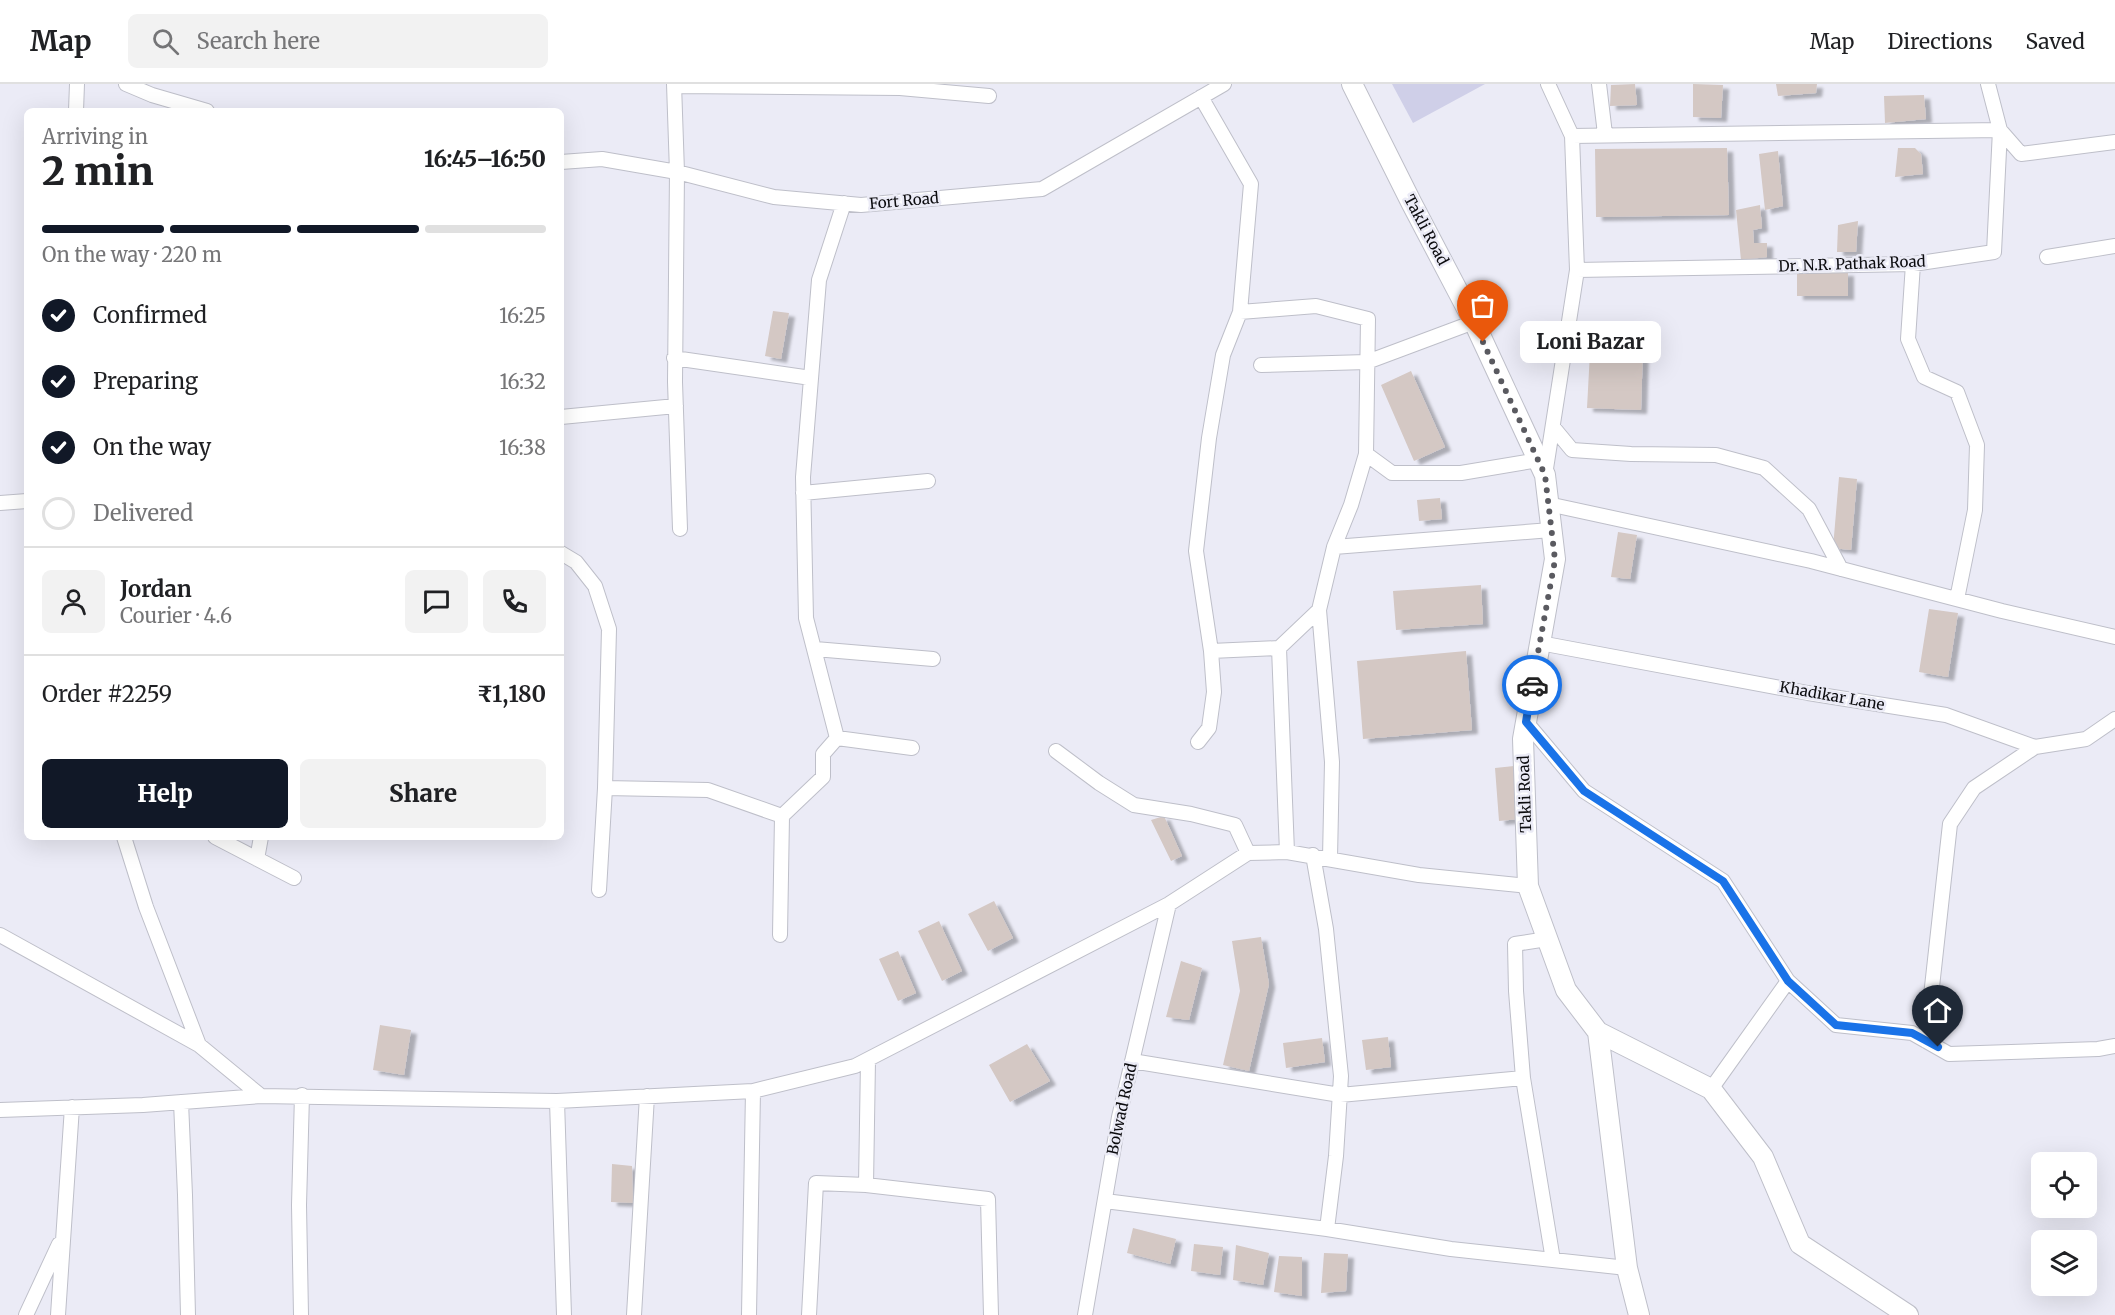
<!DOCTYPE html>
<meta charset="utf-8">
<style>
body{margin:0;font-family:Merriweather,serif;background:#f2f2f2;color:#202124;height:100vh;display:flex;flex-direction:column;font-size:22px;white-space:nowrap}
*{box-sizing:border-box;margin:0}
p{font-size:20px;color:#757577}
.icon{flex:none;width:33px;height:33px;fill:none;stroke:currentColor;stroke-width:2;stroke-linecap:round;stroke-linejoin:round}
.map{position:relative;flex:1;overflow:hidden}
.side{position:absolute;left:24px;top:24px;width:540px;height:732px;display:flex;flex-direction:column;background:#fff;border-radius:9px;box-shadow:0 6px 24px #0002}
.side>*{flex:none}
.tools{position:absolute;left:2031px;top:1068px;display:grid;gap:12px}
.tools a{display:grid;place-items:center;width:66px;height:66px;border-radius:9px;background:#fff;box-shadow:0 6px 24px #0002;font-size:30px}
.pin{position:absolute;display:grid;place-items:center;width:51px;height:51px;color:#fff;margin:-62px -26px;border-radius:50% 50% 50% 0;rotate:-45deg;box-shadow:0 0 6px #0007}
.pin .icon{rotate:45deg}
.courier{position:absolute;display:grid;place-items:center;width:60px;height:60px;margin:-30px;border:4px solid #1a73e8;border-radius:50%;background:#fff;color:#222;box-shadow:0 2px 8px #0007}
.bubble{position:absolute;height:42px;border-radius:9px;background:#fff;box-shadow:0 6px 24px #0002;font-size:20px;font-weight:800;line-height:42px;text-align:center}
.head em{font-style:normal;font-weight:800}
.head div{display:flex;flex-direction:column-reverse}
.head{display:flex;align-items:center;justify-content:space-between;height:102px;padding:0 18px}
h1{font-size:39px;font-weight:800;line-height:45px}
.bar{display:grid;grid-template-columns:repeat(4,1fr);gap:9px 6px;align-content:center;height:72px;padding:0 18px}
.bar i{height:8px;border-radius:4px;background:#e0e0e0}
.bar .on{background:#111827}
.bar p{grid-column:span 4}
.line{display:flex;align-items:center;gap:15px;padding:0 18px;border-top:2px solid #e0e0e0}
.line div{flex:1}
.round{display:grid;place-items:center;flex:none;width:63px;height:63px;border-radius:9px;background:#f2f2f2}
ol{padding:0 18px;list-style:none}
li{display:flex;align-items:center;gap:18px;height:66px}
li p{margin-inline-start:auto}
li .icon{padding:6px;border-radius:50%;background:#111827;color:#fff;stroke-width:4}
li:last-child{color:#757577}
li i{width:33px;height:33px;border:3px solid #e0e0e0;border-radius:50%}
.action{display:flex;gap:12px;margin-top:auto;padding:12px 18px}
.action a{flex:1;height:69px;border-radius:9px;background:#111827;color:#fff;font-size:24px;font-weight:800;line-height:69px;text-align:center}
.action a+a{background:#f2f2f2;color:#202124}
header{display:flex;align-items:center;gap:36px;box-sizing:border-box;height:84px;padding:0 30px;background:#fff;border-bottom:2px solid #e0e0e0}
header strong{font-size:28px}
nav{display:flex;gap:33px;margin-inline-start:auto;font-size:21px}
.search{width:420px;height:54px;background:#f2f2f2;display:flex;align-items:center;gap:15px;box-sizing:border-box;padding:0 21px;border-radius:9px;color:#757577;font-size:22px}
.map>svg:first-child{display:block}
.green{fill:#cfcfe8}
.building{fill:#d4c8c4;filter:url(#shadow)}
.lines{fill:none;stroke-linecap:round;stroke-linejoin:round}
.street-casing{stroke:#bebfc9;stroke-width:16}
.secondary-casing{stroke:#bebfc9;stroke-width:22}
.street{stroke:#fff;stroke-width:14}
.secondary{stroke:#fff;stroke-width:20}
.done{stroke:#5a5a60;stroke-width:6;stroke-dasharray:0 10.8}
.route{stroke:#1a73e8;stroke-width:8}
.labels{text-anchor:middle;stroke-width:5;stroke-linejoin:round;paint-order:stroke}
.street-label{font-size:15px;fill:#0c0c0f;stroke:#ebebf6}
</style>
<header>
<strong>Map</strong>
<div class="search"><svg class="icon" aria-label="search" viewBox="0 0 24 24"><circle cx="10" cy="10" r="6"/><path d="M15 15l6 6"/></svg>Search here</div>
<nav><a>Map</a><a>Directions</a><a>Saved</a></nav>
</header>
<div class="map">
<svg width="2115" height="1231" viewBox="0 0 2115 1231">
<defs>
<filter id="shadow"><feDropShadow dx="6" dy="4" stdDeviation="1.5" flood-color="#0004"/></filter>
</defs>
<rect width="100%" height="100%" fill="#ebebf6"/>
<path class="green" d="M1392 0H1485L1413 39Z"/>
<path class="building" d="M1635 0 1637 21 1610 22 1611 1Z
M1693 0 1723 1 1721 34 1693 33Z
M1776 0H1817L1816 9 1778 12Z
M1924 11 1926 35 1885 39 1884 12Z
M1727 64 1729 131 1596 133 1595 65Z
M1898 64H1915L1921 70 1923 90 1895 93Z
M1778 67 1783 122 1765 126 1759 70Z
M1760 121 1762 144 1753 146 1754 159H1767V173L1741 176 1736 126Z
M1858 137 1856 168H1837L1838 141Z
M1797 188H1848V212H1797Z
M773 227 789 229 781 275 765 272Z
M1627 260 1643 264 1641 326 1587 324 1590 268 1617 269Z
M1411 287 1445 363 1414 377 1381 301Z
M1839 393 1857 395 1851 466 1833 464Z
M1440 414 1442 435 1419 437 1417 416Z
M1618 448 1637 451 1630 495 1611 493Z
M1481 501 1483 540 1396 546 1393 507Z
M1929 525 1958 529 1948 593 1919 588Z
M1466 567 1472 646 1363 655 1357 577Z
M1514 682 1519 735 1499 737 1495 684Z
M1164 732 1182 772 1171 777 1151 736Z
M994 817 1013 854 988 867 968 830Z
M939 837 962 887 942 897 918 847Z
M1261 853 1269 900 1249 987 1223 981 1240 907 1232 857Z
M898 867 916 909 898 917 879 875Z
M1181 877 1202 884 1189 936 1166 933Z
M380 941 411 946 404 991 373 986Z
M1388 953 1391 983 1366 986 1362 956Z
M1322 954 1325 978 1286 984 1283 959Z
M1027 960 1050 997 1010 1018 989 981Z
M612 1080 632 1082 633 1119 611 1118Z
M1133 1144 1176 1155 1170 1180 1127 1169Z
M1194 1160 1223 1163 1220 1191 1191 1187Z
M1236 1161 1269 1169 1263 1201 1233 1196Z
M1324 1169 1348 1170 1346 1207 1321 1209Z
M1279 1172 1302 1173V1212L1274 1208Z"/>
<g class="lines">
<defs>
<path id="street" d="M126 0 152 11 207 27
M674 0 677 88 675 298 680 445
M1548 0 1572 52 2000 46 2021 70 2115 58
M1599 0 1605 50
M675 2 900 4 989 12
M76 27 77 0
M561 78 602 75 677 88 774 113 861 121 1042 105 1224 0
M2047 173 2115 162
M1913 180 1908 255 1924 293 1957 308 1977 361 1975 426 1957 515
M1577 186 1913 180 1994 168 2000 46 1988 0
M1240 228 1316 222 1368 235 1366 370 1392 389H1461L1538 376
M674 274 811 294
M1261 281 1367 278 1474 238
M561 333 676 322
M1553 343 1572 366 1631 370 1716 371 1764 384 1809 425 1841 485
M1545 391 1577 186 1572 52
M803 409 928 397
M0 419 27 417
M1548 420 1811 477 2002 527 2115 553
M1334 463 1351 421 1366 370
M561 469 576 478 595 502 609 545 605 704 599 806
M1540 559 1808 609 1946 631 2035 663 2086 655 2115 635
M815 565 933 575
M1211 567 1279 564
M1526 638 1584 707 1723 797 1788 897 1711 1005
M837 654 912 664
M1198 658 1209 644 1214 608 1211 567 1196 467 1209 354 1223 271 1240 228 1251 100 1201 13
M1056 667 1099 699 1134 721 1191 730 1235 741 1248 769
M605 704 708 706 782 732
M124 753 146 823 199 961
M215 753 294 794
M1287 768 1279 564 1319 526
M1313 771 1326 845 1341 992 1336 1072 1327 1145
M1330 774 1332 678 1319 526 1334 463 1551 446
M257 775 261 753
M0 851 199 961 261 1012 557 1017 753 1007 855 982 1169 820 1248 769 1287 768 1419 791 1528 802
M780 851 782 732 823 693V670L837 654 806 534 803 393 819 196 844 119
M1547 855 1515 860 1516 907 1523 994 1553 1176
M1788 897 1836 941 1912 949 1949 970 2098 965 2115 962
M1926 957 1950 740 1974 704 2035 663
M868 976 866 1101 988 1115 991 1231
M1132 977 1340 1011 1523 994
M557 1017 564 1231
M181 1018 185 1111 188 1231
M0 1026 143 1021 261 1012
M1105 1117 1327 1145 1451 1165 1627 1184
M26 1231 59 1160
M58 1231 72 1023
M301 1231 299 1121 302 1011
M634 1231 647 1012
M749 1231 753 1007
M809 1231 816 1099 866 1101
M1085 1231 1119 1033 1169 820"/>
<path id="secondary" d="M1352 0 1411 118 1474 238 1545 391 1555 475 1523 655 1528 802 1566 906 1598 948 1627 1184 1639 1231
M1598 948 1711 1005 1763 1073 1800 1160 1908 1231"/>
</defs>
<use href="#street" class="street-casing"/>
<use href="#secondary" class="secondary-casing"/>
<use href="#street" class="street"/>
<use href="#secondary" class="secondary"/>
</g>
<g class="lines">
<path class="done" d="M1483 258 1545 391 1555 476 1532 601"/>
<path class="route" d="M1532 601 1526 638 1584 707 1723 797 1788 897 1836 941 1912 949 1938 963"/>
</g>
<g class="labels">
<g class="street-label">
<text transform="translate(904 117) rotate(-5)" y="5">Fort Road</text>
<text transform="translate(1426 146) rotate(62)" y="5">Takli Road</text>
<text transform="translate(1852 180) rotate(-2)" y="5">Dr. N.R. Pathak Road</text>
<text transform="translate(1832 612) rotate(10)" y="5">Khadikar Lane</text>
<text transform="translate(1525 710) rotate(-92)" y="5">Takli Road</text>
<text transform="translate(1122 1025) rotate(-78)" y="5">Bolwad Road</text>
</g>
</g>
</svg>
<div class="tools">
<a><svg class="icon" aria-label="locate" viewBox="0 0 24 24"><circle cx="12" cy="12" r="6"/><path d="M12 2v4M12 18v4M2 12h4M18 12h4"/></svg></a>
<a><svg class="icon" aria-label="layers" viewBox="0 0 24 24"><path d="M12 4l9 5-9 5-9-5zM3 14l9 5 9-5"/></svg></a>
</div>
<div class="pin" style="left:1483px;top:258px;background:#ea580c"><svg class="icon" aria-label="bag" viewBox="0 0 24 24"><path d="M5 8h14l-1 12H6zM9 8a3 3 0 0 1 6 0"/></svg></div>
<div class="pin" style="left:1938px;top:963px;background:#1f2937"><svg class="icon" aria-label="home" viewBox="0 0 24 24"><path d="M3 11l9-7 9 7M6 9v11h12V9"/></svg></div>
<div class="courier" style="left:1532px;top:601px"><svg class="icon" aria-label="car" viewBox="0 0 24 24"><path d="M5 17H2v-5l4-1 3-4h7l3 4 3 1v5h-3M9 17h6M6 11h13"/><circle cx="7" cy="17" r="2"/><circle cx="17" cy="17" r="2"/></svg></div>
<div class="bubble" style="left:1520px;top:237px;width:141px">Loni Bazar</div>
<section class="side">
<div class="head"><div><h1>2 min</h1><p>Arriving in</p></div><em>16:45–16:50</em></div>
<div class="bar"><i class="on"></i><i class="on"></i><i class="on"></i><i></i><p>On the way · 220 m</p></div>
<ol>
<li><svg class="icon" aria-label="check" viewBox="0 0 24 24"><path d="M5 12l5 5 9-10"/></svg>Confirmed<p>16:25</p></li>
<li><svg class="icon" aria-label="check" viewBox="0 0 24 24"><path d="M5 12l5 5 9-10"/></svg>Preparing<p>16:32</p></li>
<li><svg class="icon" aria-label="check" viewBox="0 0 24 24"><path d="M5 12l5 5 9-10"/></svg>On the way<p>16:38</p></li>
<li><i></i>Delivered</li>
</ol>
<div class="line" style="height:108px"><a class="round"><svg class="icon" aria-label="person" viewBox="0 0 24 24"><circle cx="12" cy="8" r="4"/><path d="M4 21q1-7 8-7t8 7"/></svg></a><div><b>Jordan</b><p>Courier · 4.6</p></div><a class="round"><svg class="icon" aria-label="chat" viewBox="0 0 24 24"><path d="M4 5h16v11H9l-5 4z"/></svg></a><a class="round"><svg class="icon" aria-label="phone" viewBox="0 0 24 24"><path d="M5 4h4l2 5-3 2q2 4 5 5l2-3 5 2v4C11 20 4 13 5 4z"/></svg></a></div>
<div class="line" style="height:78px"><div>Order #2259</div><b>₹1,180</b></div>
<div class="action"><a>Help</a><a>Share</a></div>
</section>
</div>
